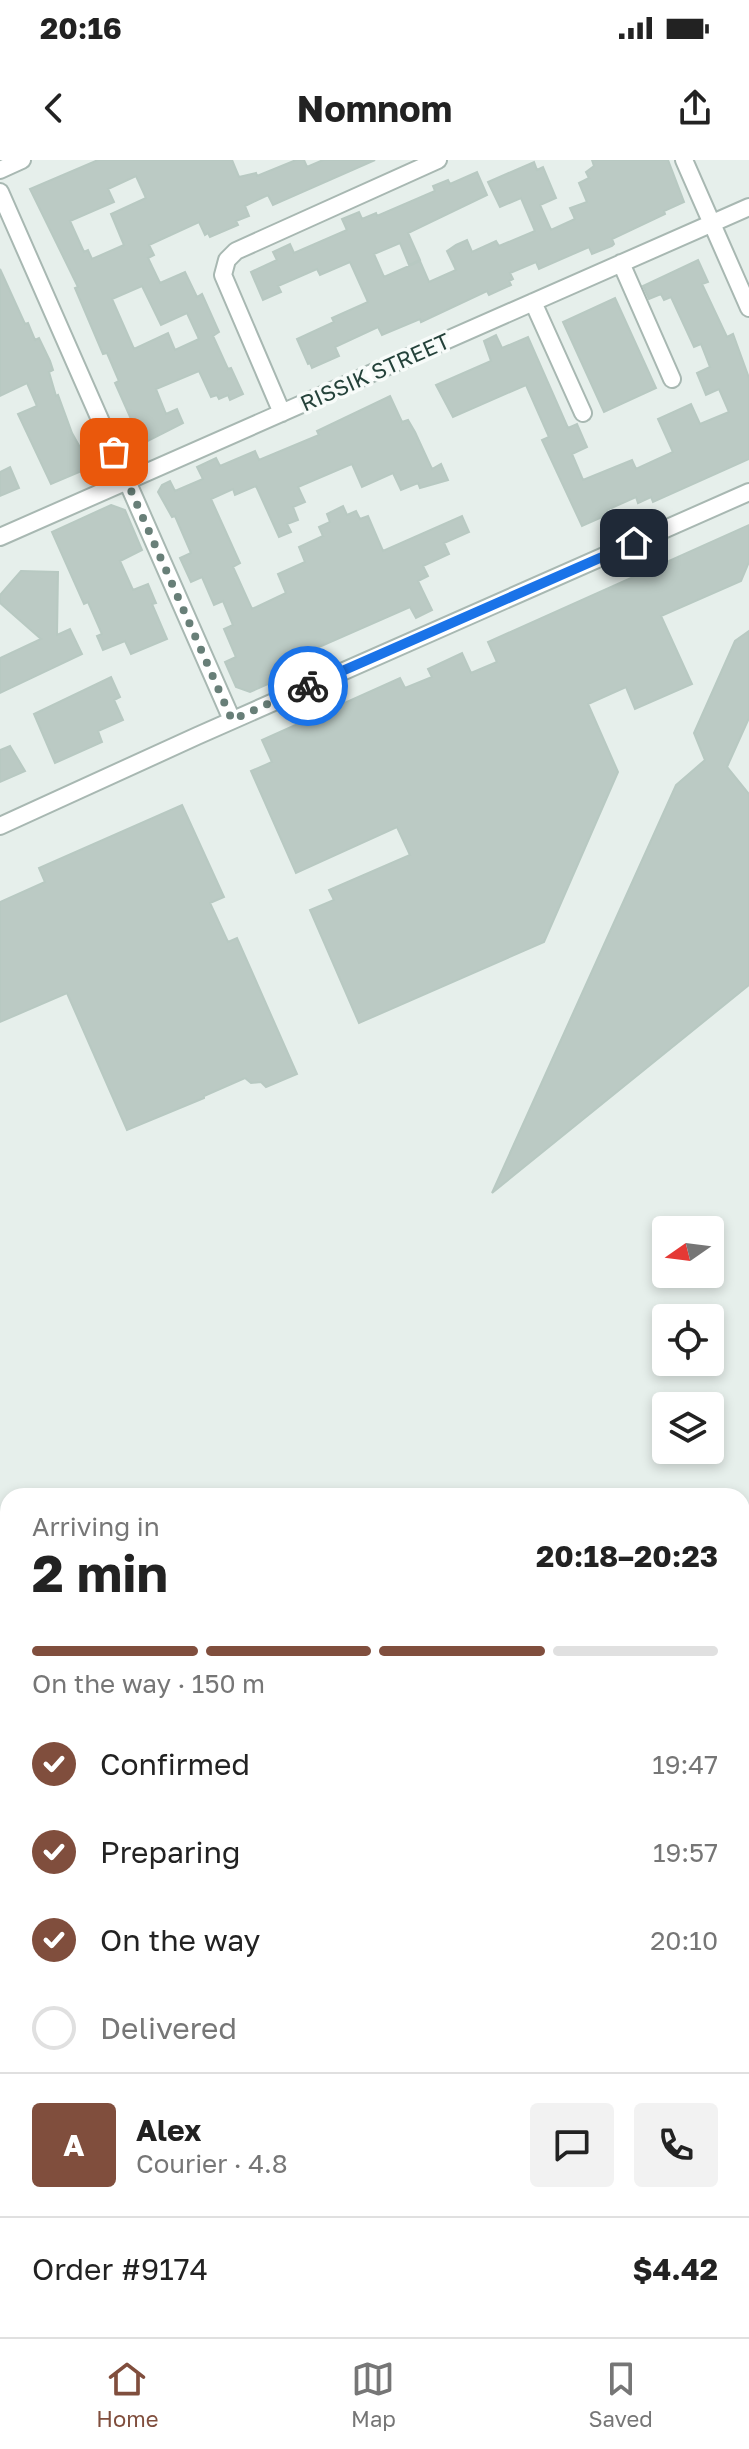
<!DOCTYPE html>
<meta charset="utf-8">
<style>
body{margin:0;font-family:"Golos Text",sans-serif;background:#f2f2f2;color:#222;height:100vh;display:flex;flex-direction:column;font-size:30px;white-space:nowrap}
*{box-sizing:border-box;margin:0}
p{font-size:26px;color:#767676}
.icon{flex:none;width:44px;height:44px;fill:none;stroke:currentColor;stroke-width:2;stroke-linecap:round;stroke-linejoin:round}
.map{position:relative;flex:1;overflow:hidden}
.sheet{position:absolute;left:0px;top:1328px;width:750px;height:850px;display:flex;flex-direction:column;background:#fff;border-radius:24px 24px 0 0;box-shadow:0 4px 12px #0003}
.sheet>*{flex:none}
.needle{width:52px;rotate:256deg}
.controls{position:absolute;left:652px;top:1056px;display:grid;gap:16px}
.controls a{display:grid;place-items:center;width:72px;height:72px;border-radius:8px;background:#fff;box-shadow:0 4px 12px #0003;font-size:40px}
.pin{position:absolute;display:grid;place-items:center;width:68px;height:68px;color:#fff;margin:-34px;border-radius:16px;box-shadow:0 4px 12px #0006}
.courier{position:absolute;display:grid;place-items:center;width:80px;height:80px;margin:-40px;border:6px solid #1a73e8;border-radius:50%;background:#fff;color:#222;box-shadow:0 2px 10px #0007}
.head em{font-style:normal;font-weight:700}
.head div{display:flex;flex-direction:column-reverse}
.head{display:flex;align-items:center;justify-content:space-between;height:136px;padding:0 32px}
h1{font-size:52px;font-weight:700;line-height:60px}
.bar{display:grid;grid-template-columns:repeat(4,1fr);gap:12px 8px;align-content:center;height:96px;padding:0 32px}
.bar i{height:10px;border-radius:6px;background:#e0e0e0}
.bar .current{background:#804e3d}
.bar p{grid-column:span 4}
.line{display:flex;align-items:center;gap:20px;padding:0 32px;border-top:2px solid #e0e0e0}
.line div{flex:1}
.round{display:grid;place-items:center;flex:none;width:84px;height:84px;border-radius:8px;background:#f2f2f2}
ol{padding:0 32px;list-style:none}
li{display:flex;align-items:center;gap:24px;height:88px}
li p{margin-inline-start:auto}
li .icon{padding:8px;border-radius:50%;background:#804e3d;color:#fff;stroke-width:4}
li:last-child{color:#767676}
li i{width:44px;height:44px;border:4px solid #e0e0e0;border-radius:50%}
.status{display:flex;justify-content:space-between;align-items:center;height:56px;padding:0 40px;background:#fff;direction:ltr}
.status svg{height:22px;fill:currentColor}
header{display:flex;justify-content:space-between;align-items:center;height:104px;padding:0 32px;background:#fff;font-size:36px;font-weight:700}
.tabs{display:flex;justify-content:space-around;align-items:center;height:112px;border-top:2px solid #e0e0e0;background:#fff;font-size:22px;color:#767676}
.tabs a{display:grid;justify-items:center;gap:4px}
.tabs .current{color:#804e3d}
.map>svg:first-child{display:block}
.building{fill:#bbcac4;stroke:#b8c9c2;stroke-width:2;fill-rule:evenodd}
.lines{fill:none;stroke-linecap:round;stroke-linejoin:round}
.minor-casing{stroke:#a8b8b2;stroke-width:20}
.major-casing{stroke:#c2cac8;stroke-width:24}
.minor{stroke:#fff;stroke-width:16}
.major{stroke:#6aa596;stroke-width:20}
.done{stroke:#687f78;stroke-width:8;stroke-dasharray:0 14.4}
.route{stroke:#1a73e8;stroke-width:10}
.labels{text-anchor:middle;stroke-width:7;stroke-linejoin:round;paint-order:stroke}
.street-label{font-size:22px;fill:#24423a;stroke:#f7fbf9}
</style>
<div class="status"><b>20:16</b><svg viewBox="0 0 49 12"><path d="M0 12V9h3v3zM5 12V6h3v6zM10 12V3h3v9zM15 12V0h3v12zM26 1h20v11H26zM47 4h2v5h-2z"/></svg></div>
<header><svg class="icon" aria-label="back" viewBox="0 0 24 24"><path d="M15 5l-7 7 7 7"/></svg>Nomnom<svg class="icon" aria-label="share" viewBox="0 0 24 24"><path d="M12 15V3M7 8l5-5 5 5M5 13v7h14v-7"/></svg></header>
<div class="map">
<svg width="749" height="2177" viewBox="0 0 749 2177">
<rect width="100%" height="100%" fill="#e6efeb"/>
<path class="building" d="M98 0H232L239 17 256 13 257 16 296 0H304L307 7 323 0H375L273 45 268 35 245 46 249 56 236 61 238 65 210 77 208 73 205 75 199 62 149 85 154 95 148 98 160 123 185 112 197 137 202 134 219 172 213 176 228 209 231 208 243 234 230 240 228 235 219 239 217 235 211 237 199 211 156 229 166 254 177 249 183 263 142 284 115 223 119 221 107 193 103 194 75 128 78 127 30 29ZM136 16 146 38 111 54 124 85 92 99 88 90 84 92 70 61 114 42 108 29ZM142 126 161 165 187 153 199 179 175 190 168 173 134 189 112 139Z
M592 0H668L684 42 664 51 665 54 612 79 614 84 612 86 592 94 589 87 539 109 536 102 510 113 513 119 509 121 511 125 489 135 487 131 421 162 420 159 382 175 378 167 335 187 339 196 312 208 310 203 308 204 297 179 334 162 332 158 368 142 350 102 320 115 317 109 278 126 281 132 263 140 251 112 277 100 273 92 290 84 294 93 347 70 342 59 359 52 362 59 376 53 377 56 435 31 433 26 448 20 450 24 477 12 487 35 408 73 420 100 409 105 400 83 374 94 384 117 420 101 429 122 456 110 447 91 456 85 467 80 472 92 496 81 499 86 535 71 521 38 500 47 488 22 534 2 537 10 543 7 556 38 540 45 551 70 575 59 570 48 587 42 579 23 589 18 586 12 594 6Z
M698 100 708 122 702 124 727 177 733 174 749 218V299L653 342 651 337 638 343 636 337 607 350 609 354 582 366 542 280 549 277 526 225 453 257 436 225 491 201 484 181 496 175 502 188 528 177 568 268 577 264 587 287 572 294 583 320 632 300 636 309 673 292 658 259 691 244 700 264 729 252 719 229 706 235 697 213 710 207 701 184 694 187 671 137 664 140 661 134 649 139 643 126Z
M0 109 25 164 28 163 35 180 39 178 50 201 53 210 49 212 56 236 58 235 72 273 91 307 51 324 18 254 37 246 27 223 0 236Z
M615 138 656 228 604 252 563 162Z
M390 236 402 262 408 260 415 272 432 309 441 304 448 320 420 328 418 323 401 330 393 313 362 327 352 304 347 306 298 327 305 342 293 347 298 360 287 364 291 372 279 377 256 326 235 335 233 329 211 339 240 403 233 407 252 449 286 433 278 414 305 402 299 387 323 376 319 367 330 362 327 354 343 346 347 355 356 351 360 359 368 356 383 391 462 356 469 372 444 383 449 394 423 406 428 416 418 421 432 450 416 458 410 447 303 494 309 506 250 532 236 527 225 502 236 497 224 469 233 465 223 441 214 445 202 417 191 422 180 398 191 393 175 356 172 357 158 332 162 325 170 321 175 331 203 319 197 307 216 298 220 306 255 291 259 300 319 275 317 271Z
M10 307 19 328 0 336V312Z
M111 345 125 350 142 390 120 401 133 430 148 424 156 443 152 444 167 479 131 494 125 481 103 490 97 476 102 474 88 442 84 444 52 372Z
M749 365V402L741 421 661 456 692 524 635 549 626 527 588 544 618 612 544 782 359 863 310 750 334 740 329 730 410 695 397 667 296 713 251 611 272 602 262 580 400 518 405 528 432 517 428 509 462 493 471 513 497 502 488 482Z
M21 411 58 412 57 475 70 469 82 494 0 533V498L41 479 0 443V435Z
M749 471V558L727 607 749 634V825L492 1033 676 625 705 600 694 573 735 481Z
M111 517 120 537 114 540 123 560 98 571 102 582 55 603 34 554Z
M10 586 25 611 0 622V590Z
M182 645 224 737 210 743 228 782 237 778 297 914 266 927 261 922 251 923 245 918 204 936V938L127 970 67 833 0 862V742L45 722 39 708Z"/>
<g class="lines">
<defs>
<path id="minor" d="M684 0 749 148
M0 10 22 0
M0 32 232 560
M621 103 672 219
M533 142 583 253
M282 253 223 115 227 100 236 91 438 0
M0 377 749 47
M0 666 197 576 749 332
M0 1603 8 1620
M263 2170 266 2177"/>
<path id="major" d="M742 1995 749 1989
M742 2042 749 2037
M519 2177 527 2170
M574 2177 583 2170"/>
</defs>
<use href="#minor" class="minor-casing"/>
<use href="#major" class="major-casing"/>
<use href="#minor" class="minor"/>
<use href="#major" class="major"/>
</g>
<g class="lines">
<path class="done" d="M114 292 232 560 308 526"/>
<path class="route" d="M308 526 634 383"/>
</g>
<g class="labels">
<g class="street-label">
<text transform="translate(375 212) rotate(-24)" y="8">RISSIK STREET</text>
</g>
</g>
</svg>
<div class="controls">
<a><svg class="needle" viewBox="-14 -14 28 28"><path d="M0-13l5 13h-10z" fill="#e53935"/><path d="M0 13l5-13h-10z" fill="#767676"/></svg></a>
<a><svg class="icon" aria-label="locate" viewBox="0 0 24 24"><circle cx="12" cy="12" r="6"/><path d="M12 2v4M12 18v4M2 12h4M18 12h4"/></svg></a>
<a><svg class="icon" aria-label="layers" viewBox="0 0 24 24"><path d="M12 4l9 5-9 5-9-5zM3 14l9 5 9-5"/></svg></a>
</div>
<div class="pin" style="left:114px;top:292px;background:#ea580c"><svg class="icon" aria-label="bag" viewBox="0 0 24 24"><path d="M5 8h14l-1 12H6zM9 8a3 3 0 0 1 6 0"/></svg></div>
<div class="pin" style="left:634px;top:383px;background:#1f2937"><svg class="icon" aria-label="home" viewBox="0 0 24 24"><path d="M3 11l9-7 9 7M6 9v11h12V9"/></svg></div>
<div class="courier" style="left:308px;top:526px"><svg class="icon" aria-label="bike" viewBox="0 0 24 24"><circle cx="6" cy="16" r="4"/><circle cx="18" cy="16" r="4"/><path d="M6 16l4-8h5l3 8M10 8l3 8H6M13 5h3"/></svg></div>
<section class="sheet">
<div class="head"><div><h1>2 min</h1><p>Arriving in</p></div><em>20:18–20:23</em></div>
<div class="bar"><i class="current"></i><i class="current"></i><i class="current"></i><i></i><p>On the way · 150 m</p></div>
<ol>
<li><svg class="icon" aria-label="check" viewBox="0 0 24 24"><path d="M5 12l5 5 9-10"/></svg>Confirmed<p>19:47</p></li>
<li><svg class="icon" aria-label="check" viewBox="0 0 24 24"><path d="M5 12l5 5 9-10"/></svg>Preparing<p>19:57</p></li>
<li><svg class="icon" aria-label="check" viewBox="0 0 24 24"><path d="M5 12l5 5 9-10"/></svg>On the way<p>20:10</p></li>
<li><i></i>Delivered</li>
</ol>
<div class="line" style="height:144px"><b class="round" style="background:#804e3d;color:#fff">A</b><div><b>Alex</b><p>Courier · 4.8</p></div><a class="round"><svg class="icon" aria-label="chat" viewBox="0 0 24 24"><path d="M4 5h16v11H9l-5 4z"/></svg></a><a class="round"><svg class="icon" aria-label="phone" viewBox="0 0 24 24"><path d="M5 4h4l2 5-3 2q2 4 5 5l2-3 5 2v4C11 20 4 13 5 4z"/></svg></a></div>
<div class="line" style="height:104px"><div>Order #9174</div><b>$4.42</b></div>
</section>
</div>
<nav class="tabs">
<a class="current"><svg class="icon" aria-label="home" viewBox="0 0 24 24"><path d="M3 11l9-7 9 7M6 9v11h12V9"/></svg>Home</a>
<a><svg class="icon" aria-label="map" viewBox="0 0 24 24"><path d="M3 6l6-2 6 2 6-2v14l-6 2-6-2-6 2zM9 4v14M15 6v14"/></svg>Map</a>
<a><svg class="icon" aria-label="saved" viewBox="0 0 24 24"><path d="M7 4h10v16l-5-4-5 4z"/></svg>Saved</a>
</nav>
